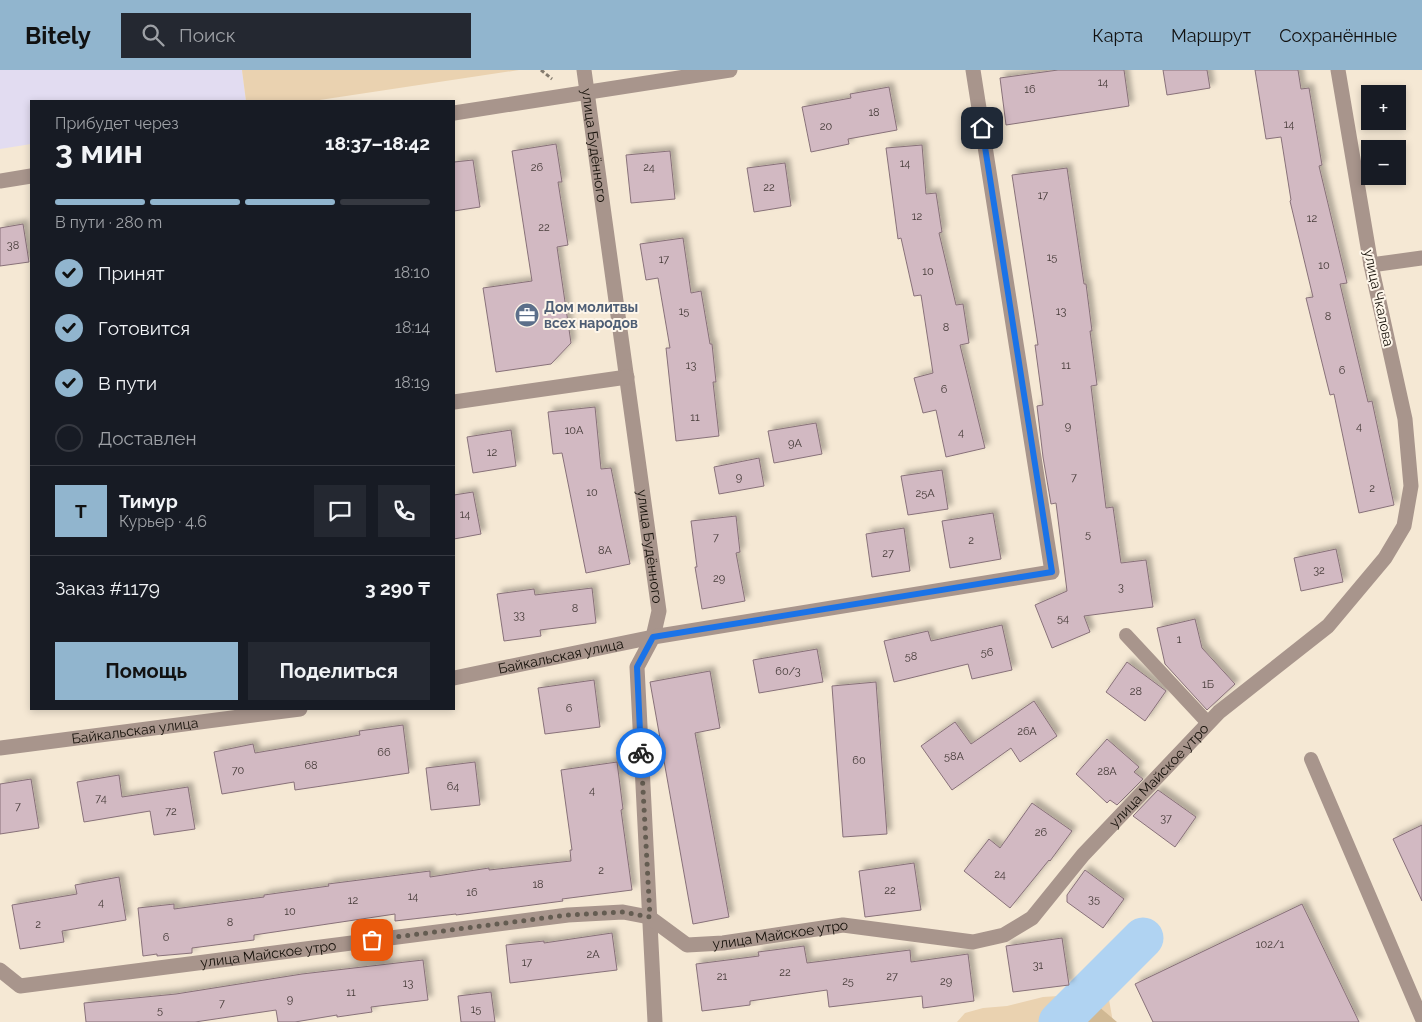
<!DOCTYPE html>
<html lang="ru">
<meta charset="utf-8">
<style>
body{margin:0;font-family:Raleway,sans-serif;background:#242831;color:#f1f3f6;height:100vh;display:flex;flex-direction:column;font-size:19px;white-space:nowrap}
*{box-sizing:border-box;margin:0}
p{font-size:16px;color:#9ea1a6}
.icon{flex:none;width:28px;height:28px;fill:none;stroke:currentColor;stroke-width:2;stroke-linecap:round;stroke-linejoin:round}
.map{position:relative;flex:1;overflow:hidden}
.panel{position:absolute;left:30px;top:30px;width:425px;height:610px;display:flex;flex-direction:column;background:#171b24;border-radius:0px;box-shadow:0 2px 8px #0003}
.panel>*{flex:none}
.fabs{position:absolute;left:1361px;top:15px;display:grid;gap:10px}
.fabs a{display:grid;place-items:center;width:45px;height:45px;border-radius:0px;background:#171b24;box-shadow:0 2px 8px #0003;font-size:25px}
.pin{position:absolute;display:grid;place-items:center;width:42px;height:42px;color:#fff;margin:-21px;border-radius:10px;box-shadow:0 2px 8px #0006}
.courier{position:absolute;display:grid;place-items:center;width:50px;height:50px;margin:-25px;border:4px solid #1a73e8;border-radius:50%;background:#fff;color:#222;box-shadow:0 1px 6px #0007}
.headline em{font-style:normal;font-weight:700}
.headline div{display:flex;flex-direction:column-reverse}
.headline{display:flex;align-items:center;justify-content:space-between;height:85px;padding:0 25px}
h1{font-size:32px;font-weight:700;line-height:38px}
.bar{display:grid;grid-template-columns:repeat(4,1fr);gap:8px 5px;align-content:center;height:60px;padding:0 25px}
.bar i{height:6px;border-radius:4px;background:#363941}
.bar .current{background:#91b5ce}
.bar p{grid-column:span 4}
.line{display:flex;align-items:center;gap:12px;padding:0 25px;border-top:1px solid #363941}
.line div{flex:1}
.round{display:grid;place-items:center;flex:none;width:52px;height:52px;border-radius:0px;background:#242831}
ol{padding:0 25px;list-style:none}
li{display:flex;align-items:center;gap:15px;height:55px}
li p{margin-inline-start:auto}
li .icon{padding:5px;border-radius:50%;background:#91b5ce;color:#111;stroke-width:4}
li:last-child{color:#9ea1a6}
li i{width:28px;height:28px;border:2px solid #363941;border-radius:50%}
.primary-button{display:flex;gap:10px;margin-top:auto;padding:10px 25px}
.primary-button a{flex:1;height:58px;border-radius:0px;background:#91b5ce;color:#111;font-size:20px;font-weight:700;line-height:58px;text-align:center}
.primary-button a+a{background:#242831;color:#f1f3f6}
header{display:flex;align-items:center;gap:30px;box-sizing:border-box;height:70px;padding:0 25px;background:#91b5ce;color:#111}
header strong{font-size:24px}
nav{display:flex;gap:28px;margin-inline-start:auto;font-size:18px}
.search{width:350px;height:45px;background:#242831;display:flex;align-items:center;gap:12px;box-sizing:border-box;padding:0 18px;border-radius:0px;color:#9ea1a6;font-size:19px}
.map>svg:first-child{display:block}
.education{fill:#e2dcf1}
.green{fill:#ead2b0}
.forest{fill:#d0b893}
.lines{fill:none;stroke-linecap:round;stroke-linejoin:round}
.river{stroke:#b0d3f2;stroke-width:41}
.building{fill:#d2b9c2;stroke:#887179;filter:url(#shadow)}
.path{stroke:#837a6d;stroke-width:3;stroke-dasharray:4 2.5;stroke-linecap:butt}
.lane{stroke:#a8958c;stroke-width:14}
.street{stroke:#a8958c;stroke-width:15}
.done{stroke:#645c51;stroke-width:5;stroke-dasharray:0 9}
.route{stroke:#1a73e8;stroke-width:6}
.labels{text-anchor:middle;stroke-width:4;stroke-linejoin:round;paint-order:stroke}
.number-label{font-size:11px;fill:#453b38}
.street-label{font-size:14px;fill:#16110a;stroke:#fef6ea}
.service-label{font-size:14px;font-weight:bold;fill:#4e5e75;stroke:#fef6ea;text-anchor:start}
</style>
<header>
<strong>Bitely</strong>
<div class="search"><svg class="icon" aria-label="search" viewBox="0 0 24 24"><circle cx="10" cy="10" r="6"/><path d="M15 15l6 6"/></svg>Поиск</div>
<nav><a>Карта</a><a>Маршрут</a><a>Сохранённые</a></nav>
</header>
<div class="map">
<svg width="1422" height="952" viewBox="0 0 1422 952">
<defs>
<filter id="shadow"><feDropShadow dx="4.5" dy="-4.5" stdDeviation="2.5" flood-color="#0004"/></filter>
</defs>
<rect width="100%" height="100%" fill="#f5e8d4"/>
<path class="education" d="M0 0H242L246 31H31V74L0 79Z"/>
<path class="green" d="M242 0H519L313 31H246Z
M1106 913 1113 952H957L965 943 983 938 1007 936 1043 927 1074 925Z"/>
<path class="forest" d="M1098 936 1117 952H1081Z"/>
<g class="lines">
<path class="river" d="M1059 952 1143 868"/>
</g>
<path class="building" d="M1058 0H1124L1129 36 1006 55 1000 8Z
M1163 0H1207L1210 18 1167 25Z
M1255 0H1298L1301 19 1309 18 1322 95 1319 96 1347 213 1340 214 1368 332 1372 331 1394 435 1359 443 1334 324 1330 325 1306 228 1313 227 1290 131 1291 130 1281 67 1266 69Z
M889 17 897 60 848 69 849 74 811 82 802 37 851 28 850 24Z
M556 74 562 112H558L568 175 557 177 571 273 551 294 496 302 483 218 532 211 512 81Z
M922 75 926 124 936 123 942 162 939 163 956 235 963 234 969 273 960 275 985 378 946 387 936 340 923 343 914 308 933 303 921 225 914 226 901 168 898 169 886 78Z
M670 81 675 129 631 133 626 85Z
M473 90 480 137 454 141V92Z
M785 93 791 136 754 142 747 98Z
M1067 98 1084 214H1086L1092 261H1090L1097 315 1091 316 1106 438 1113 437 1121 493 1146 490 1153 537 1084 546 1090 562 1052 578 1035 535 1067 521 1056 433 1051 434 1043 387 1037 336 1043 335 1035 275H1038L1012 105Z
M23 154 29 192 0 196V158Z
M683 168 691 223 701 221 710 274H712L716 312H713L719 366 676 371 666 278H670L658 208 646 210 640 174Z
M595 337 601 399 611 398 630 494 586 503 562 383 553 384 548 342Z
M816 353 822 384 774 393 768 361Z
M511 360 516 396 473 403 467 367Z
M759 388 764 416 719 424 714 397Z
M942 400 948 439 908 445 901 406Z
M473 422 481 464 454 469V425Z
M993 443 1001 489 950 498 942 451Z
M736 446 740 482 736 483 745 531 702 539 695 497H697L691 451Z
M904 458 910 501 872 507 866 464Z
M1336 479 1343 512 1301 521 1294 488Z
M592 518 596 553 540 560 541 566 504 571 497 524 534 519 535 525Z
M1195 549 1202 578 1235 614 1207 640 1165 594 1157 558Z
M1002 555 1012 600 972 609 968 594 894 612 884 571 928 561 931 571Z
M817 579 823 612 759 623 753 590Z
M1127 592 1166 621 1145 651 1106 622Z
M710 601 720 658 695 663 729 847 693 854 650 612Z
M594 610 600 657 545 664 538 618Z
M876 612 887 764 843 767 832 616Z
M1034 631 1057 666 1020 692 1011 678 952 720 921 676 955 652 971 674Z
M403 655 409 703 295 720 294 712 222 724 214 682 253 674 255 683 360 665 359 661Z
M1107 669 1139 697 1134 702 1143 709 1117 735 1110 730 1107 733 1076 704Z
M475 692 480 735 431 740 426 698Z
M617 692 623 739 621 740 632 820 562 829 563 831 456 845V844L395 851V844L254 865V870L192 878V883L157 886V884L143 886 138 838 174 834V839L264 827V825L329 816 328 814 430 801V807L489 798V800L571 791 570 780H572L561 700Z
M119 705 122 727 188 717 195 759 154 765 150 741 84 752 77 712Z
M31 709 39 758 0 764V714Z
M1158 720 1196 747 1175 777 1133 746Z
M1032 733 1072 761 1050 791 1049 790 1010 838 964 801 989 769 1000 778Z
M1422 755V831L1393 769Z
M914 793 921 840 865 847 859 801Z
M1085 800 1124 829 1103 858 1067 832V825Z
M119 807 126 850 62 861 64 872 20 879 12 835 77 824 75 815Z
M1302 834 1359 952H1153L1135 914Z
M612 863 617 900 510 913 506 875 544 871V873Z
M1062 868 1069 915 1013 922 1006 876Z
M804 876 807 893 910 880 911 892 968 884 974 931 923 938 922 926 829 937 827 920 750 931V935L702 941 696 894 759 886 758 882Z
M423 890 428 930 371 937 372 942 337 947V945L295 952H278L276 940 195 952H86L84 933 176 924 302 904Z
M491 922 495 952H461L458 926Z"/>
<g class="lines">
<path class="path" d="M541 0 552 9"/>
<path class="lane" d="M1126 565 1208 653
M1311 689 1422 949"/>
<g class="street">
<path id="s1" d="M584 0 659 541 653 567 637 597 655 952"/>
<path d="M454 43 730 0"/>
<path d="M0 111 31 106"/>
<path d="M1371 195 1422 188"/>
<path d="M454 332 627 307"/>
<path id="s2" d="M454 608 653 567 1052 502 973 0"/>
<path id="s3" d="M0 678 300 639"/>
<path id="s4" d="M0 900 20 916 568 845 623 842 649 847 687 875 723 873 843 855 973 872 1004 865 1032 848 1083 785 1219 642 1328 556 1385 488 1404 456 1411 416 1405 349 1371 195 1338 0"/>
</g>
</g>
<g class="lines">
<path class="done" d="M372 870 568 845 623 842 650 847 641 683"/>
<path class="route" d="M641 683 637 597 653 567 1052 502 982 58"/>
</g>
<defs>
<symbol id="office-disc" viewBox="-11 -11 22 22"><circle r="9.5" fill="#5c6f8a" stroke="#fef6ea"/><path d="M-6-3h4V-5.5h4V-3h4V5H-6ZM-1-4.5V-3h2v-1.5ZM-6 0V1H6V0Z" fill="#fff"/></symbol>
</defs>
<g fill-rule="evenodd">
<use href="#office-disc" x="513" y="231" width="28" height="28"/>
</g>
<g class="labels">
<g class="number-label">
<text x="1103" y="16">14</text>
<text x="1030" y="23">16</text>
<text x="874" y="46">18</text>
<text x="1289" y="58">14</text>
<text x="826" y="60">20</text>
<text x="905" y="97">14</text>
<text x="537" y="101">26</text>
<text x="649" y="101">24</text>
<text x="769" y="121">22</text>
<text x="1043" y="129">17</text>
<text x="917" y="150">12</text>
<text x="1312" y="152">12</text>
<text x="544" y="161">22</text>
<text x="13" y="179">38</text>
<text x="1052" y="191">15</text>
<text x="664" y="193">17</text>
<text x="1324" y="199">10</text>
<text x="928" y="205">10</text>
<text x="684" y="245">15</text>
<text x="1061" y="245">13</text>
<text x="1328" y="250">8</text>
<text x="946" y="261">8</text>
<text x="691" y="299">13</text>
<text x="1066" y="299">11</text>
<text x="1342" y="304">6</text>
<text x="944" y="323">6</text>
<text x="695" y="351">11</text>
<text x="1068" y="360">9</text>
<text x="1359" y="360">4</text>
<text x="574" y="364">10А</text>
<text x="961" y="366">4</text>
<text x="795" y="377">9А</text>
<text x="492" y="386">12</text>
<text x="739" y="411">9</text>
<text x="1074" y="411">7</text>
<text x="1372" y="422">2</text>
<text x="592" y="426">10</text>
<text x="925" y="427">25А</text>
<text x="465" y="448">14</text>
<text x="1088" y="468">5</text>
<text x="716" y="471">7</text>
<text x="971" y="474">2</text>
<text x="605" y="484">8А</text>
<text x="888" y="487">27</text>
<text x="1319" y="504">32</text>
<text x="719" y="512">29</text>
<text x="1121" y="521">3</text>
<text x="575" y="542">8</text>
<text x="519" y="549">33</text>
<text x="1063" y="552">54</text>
<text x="1179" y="573">1</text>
<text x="987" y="586">56</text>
<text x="911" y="590">58</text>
<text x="788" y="605">60/3</text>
<text x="1208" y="618">1Б</text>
<text x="1136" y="625">28</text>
<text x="569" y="642">6</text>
<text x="1027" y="665">26А</text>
<text x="384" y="686">66</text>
<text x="954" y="690">58А</text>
<text x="859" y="694">60</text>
<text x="311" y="699">68</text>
<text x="238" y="704">70</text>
<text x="1107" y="705">28А</text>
<text x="453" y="720">64</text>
<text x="592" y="724">4</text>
<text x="101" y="732">74</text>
<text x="18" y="740">7</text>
<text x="171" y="745">72</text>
<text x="1166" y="752">37</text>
<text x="1041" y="766">26</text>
<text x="601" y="804">2</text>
<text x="1000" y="808">24</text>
<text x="538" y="818">18</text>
<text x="890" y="824">22</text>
<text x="472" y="826">16</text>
<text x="413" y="830">14</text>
<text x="1094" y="833">35</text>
<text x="353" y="834">12</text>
<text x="101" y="836">4</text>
<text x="290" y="845">10</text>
<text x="230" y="856">8</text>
<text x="38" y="858">2</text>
<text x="166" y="871">6</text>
<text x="1270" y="878">102/1</text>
<text x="593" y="888">2А</text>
<text x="527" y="896">17</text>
<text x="1038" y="899">31</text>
<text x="785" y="906">22</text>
<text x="722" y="910">21</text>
<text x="892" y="910">27</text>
<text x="848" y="915">25</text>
<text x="946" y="915">29</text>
<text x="408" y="917">13</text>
<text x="351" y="926">11</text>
<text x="290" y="933">9</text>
<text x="222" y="937">7</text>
<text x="476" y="943">15</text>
<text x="160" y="944">5</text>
</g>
<g class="street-label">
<text dy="5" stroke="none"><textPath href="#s1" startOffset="76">улица Будённого</textPath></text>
<text transform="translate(1379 228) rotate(78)" y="5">улица Чкалова</text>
<text dy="5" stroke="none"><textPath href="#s1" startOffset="481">улица Будённого</textPath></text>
<text dy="5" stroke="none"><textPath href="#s2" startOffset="109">Байкальская улица</textPath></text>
<text dy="5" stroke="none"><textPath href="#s3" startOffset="136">Байкальская улица</textPath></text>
<text dy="5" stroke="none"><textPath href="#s4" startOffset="1251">улица Майское утро</textPath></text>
<text dy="5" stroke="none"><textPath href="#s4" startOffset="801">улица Майское утро</textPath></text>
<text dy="5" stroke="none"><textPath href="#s4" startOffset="276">улица Майское утро</textPath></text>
</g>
<g class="service-label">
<text x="544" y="242">Дом молитвы<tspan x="544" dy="16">всех народов</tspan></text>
</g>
</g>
</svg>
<div class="fabs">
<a>+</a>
<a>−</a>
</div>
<div class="pin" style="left:372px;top:870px;background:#ea580c"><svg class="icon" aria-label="bag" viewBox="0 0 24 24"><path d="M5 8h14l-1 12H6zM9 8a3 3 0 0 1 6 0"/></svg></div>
<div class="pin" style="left:982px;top:58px;background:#1f2937"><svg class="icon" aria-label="home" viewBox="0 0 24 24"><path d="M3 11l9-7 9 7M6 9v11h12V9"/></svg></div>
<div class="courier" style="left:641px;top:683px"><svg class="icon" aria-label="bike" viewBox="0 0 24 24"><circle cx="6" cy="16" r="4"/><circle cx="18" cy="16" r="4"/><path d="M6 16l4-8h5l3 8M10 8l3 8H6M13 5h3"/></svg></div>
<section class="panel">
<div class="headline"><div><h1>3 мин</h1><p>Прибудет через</p></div><em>18:37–18:42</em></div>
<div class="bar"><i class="current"></i><i class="current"></i><i class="current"></i><i></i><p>В пути · 280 m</p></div>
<ol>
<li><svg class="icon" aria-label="check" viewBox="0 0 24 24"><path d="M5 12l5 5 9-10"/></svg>Принят<p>18:10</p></li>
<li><svg class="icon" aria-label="check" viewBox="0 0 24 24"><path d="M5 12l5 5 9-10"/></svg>Готовится<p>18:14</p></li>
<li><svg class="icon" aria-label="check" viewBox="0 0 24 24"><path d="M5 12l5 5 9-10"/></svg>В пути<p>18:19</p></li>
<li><i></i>Доставлен</li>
</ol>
<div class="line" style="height:90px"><b class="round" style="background:#91b5ce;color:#111">Т</b><div><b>Тимур</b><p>Курьер · 4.6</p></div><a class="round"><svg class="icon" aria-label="chat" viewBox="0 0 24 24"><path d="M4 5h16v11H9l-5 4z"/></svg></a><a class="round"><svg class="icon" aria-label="phone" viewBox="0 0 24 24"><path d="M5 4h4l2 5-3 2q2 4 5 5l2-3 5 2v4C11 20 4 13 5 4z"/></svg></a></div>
<div class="line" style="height:65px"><div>Заказ #1179</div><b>3 290 ₸</b></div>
<div class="primary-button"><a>Помощь</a><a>Поделиться</a></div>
</section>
</div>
